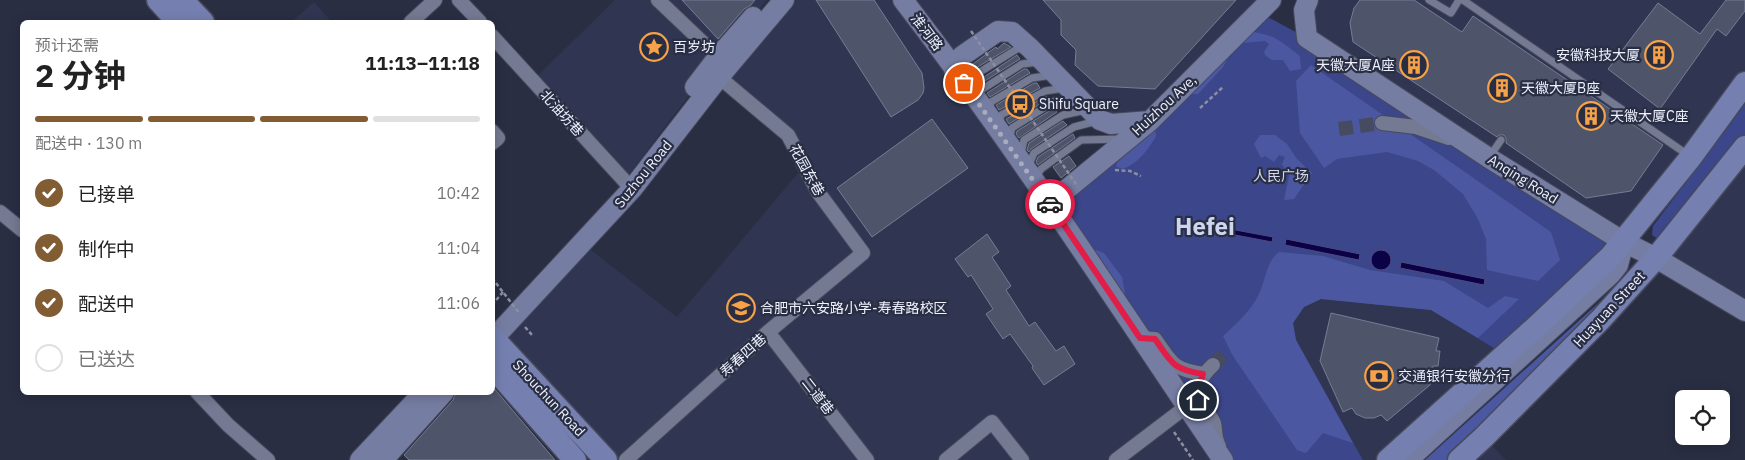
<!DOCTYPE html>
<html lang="zh">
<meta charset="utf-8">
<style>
body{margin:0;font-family:"IBM Plex Sans","Noto Sans SC",sans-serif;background:#f6f6f6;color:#222;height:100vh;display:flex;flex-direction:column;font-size:19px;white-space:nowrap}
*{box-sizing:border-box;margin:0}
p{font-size:16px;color:#767676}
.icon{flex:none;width:28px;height:28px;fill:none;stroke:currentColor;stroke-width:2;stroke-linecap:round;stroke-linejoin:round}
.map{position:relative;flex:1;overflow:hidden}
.panel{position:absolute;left:20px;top:20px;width:475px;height:375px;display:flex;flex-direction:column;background:#fff;border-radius:8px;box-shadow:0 2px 12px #0003}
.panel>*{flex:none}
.controls{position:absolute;left:1675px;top:390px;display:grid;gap:10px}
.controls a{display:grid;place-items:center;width:55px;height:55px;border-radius:8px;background:#fff;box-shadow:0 2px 12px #0003;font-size:25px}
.pin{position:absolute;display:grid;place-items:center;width:42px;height:42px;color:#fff;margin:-21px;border:2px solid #fff;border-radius:50%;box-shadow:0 1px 5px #0007}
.courier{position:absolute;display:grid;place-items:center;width:50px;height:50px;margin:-25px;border:4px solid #e11d48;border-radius:50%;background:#fff;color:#222;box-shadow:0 1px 6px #0007}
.head em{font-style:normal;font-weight:700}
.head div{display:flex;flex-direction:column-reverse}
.head{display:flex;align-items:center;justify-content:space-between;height:85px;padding:0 15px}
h1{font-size:32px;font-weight:700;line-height:38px}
.bar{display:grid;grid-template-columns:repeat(4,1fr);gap:8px 5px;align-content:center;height:60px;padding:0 15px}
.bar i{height:6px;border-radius:4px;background:#e0e0e0}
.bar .selected{background:#825c33}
.bar p{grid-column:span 4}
ol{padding:0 15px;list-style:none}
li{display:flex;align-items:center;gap:15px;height:55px}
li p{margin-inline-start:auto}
li .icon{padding:5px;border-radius:50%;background:#825c33;color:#fff;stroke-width:4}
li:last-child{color:#767676}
li i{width:28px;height:28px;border:2px solid #e0e0e0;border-radius:50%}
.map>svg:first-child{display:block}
.built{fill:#303651}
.green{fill:#3c468a}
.forest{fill:#4b58a1}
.water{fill:#0b0147;stroke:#4f497e}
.building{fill:#4e546a;stroke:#767c94}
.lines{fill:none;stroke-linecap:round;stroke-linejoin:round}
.street-tunnel{stroke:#464b5f;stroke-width:14;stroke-dasharray:14 7;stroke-linecap:butt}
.lane-casing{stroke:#474a5c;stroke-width:9}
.street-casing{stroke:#474a5c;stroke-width:16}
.secondary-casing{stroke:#474a5c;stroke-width:22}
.primary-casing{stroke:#474a5c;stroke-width:25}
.path{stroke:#8b8fa1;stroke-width:2.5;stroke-dasharray:4 2.5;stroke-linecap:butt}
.lane{stroke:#747a92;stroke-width:7}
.street{stroke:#747a92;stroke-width:14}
.secondary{stroke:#757da2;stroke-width:20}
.primary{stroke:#7580b1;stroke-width:22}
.path-bridge{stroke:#8b8fa1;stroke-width:2.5;stroke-dasharray:4 2.5;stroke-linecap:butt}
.done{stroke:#a8acbd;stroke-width:5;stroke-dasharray:0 9}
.route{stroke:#e11d48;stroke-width:6}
.labels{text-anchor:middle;stroke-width:4.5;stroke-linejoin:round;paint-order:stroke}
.street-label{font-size:14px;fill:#edf0fe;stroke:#292e43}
.poi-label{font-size:14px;fill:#edf0fe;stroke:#292e43;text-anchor:start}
.park-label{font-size:14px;fill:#d3d8ed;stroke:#292e43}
.town-label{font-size:24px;font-weight:bold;fill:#ced5ef;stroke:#292e43}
</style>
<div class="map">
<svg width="1745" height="460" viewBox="0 0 1745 460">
<rect width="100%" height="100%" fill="#292e43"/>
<path class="built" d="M615 0H767L718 57 624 181 533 80Z
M784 0H1271L1150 121 1111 124 1011 32 955 70 1223 460H606L494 338 582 243 677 317 804 166 788 135 719 77Z
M1308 0H1745V83L1624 242 1307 38Z
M314 2 332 22 336 19 340 22H291Z
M1745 147V311L1656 258Z
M1321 299 1431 310 1505 355 1388 460H1363L1296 340 1293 323 1304 307Z
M1484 437 1506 460H1459Z"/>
<path class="green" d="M1260 13 1307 38 1624 242 1505 355 1431 310 1321 299 1304 307 1293 323 1296 340 1363 460H1223L1050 203Z
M1745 104V137L1658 239 1652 235 1653 226Z"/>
<path class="forest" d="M1254 32C1277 36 1281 42 1300 56L1301 69 1290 71 1283 60H1272L1266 56 1264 52 1269 44 1265 41 1243 43 1233 49 1223 67 1198 94H1189L1239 35Z
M1311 65 1551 232 1560 260 1538 281 1487 270 1486 239 1478 219 1463 194 1434 170 1418 161 1387 152 1337 159 1324 168 1300 133 1296 81Z
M1155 129 1156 136C1149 149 1137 165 1122 169L1116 166 1117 163 1147 133Z
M1260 135H1275L1287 144 1297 159 1312 173 1294 199 1284 200 1289 176 1282 164 1285 157 1279 155 1274 162 1265 156 1261 158 1254 144Z
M1096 250 1104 253 1122 277 1125 293 1121 300 1087 254Z
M1279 252 1323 256 1370 270 1444 281 1488 308 1505 296 1519 299 1478 338 1431 310 1321 299 1304 307 1293 323 1296 340 1353 443 1323 433 1306 453 1297 450 1233 356 1223 336C1236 324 1251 311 1259 294 1266 279 1266 262 1279 252Z
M1621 287 1448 460H1425L1614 289Z"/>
<path class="water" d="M1230 229 1273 237 1272 242 1230 234Z
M1286 239 1360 254 1359 260 1285 245Z
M1371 260a10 10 0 1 1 20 0a10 10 0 1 1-20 0Z
M1401 262 1485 279 1484 285 1400 268Z"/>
<path class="building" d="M682 0H755L750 6 744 9 718 39Z
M816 0H874L922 73 924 88 923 93 918 100 891 117Z
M1043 0H1236L1155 89 1098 86 1075 65 1076 50 1061 35V20Z
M1360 0H1414L1462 32 1473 16 1663 145 1631 191 1586 198 1506 143V138L1504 135H1499L1497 137 1353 42 1350 23 1354 8Z
M1726 0H1745V11L1726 36 1717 29 1660 109 1608 69 1658 3 1700 34Z
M1004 43 1011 47 971 71 969 68 970 66 996 47 997 49Z
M1017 55 1020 59 980 84 978 81Z
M1024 69H1027L1030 73 990 97 987 93Z
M1034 83H1037L1040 88 999 110 996 105Z
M1046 96 1048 99 1009 124 1006 119Z
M1054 108 1057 112 1019 138 1016 134 1017 131Z
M932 119 968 168 872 237 837 188Z
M1063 121 1067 125 1031 149 1029 152 1027 150 1029 143Z
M1073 134 1075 138 1038 165 1036 162 1038 157Z
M1069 156 1076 166 1061 178 1053 167Z
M987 234 999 252 992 257 1011 286 1006 290 1029 326 1035 322 1056 351 1064 346 1075 364 1044 385 1032 368 1033 366 1010 334 1003 339 986 314 993 309 971 275 968 277 955 259Z
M1331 313 1439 338 1436 351H1440L1438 366H1433L1430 385 1387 421 1381 415 1374 418H1365L1356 414 1352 408 1343 412 1320 361Z
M492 386 555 460H409L404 455 453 400 456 392H492Z"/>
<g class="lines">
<path class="street-tunnel" d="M1339 129 1382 123
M1213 365 1226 352"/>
<defs>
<path id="lane" d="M1429 0 1451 13 1459 0
M1463 0 1688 155
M969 86 975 75 1017 49 1024 48
M980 97 981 90 1022 64 1039 62
M989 110 991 102 1032 78 1053 75
M999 124 1001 115 1045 91 1065 88
M1009 140 1012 128 1055 101 1074 100
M1021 154 1024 140 1063 115 1086 110
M1490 156 1501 140
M1028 167 1034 153 1074 127 1097 121
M1035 178 1041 169 1081 140 1120 139"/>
<path id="street" d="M459 0 480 22
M658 0 718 57
M411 22 435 0
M492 36 632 189
M1382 123 1416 127 1449 138
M492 131 498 138 492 143
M0 212 22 230
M768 332 867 460
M1140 338 1155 339C1172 363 1172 369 1203 374
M1213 365C1203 374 1192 390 1200 403 1204 409 1211 416 1214 423 1216 431 1214 437 1219 446
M197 392 228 425 268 460
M626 460 768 332 863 253 818 192 788 135 719 77
M946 460 992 422 1022 460
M1116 460 1187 406"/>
<path id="secondary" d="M903 0C1017 148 1118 305 1223 460
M1308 0 1304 10 1307 38 1489 158 1624 242 1656 258 1745 311
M954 70 962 56 998 31 1012 32 1030 48 1100 120 1111 124 1150 121
M695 87 718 57 753 17
M1050 203 1150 121 1271 0
M492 340 632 189 719 77 784 0
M360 460 424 392
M383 460 444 392
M1408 460 1610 275 1618 265 1624 242"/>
<path id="primary" d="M158 0 178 22
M182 0 203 22
M492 337 606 460
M492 366 575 460
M1388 460 1537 326 1611 256 1691 157 1745 83
M1459 460 1484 437 1600 320 1656 258 1745 147"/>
</defs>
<use href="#lane" class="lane-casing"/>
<use href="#street" class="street-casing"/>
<use href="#secondary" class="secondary-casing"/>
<use href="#primary" class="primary-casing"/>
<path class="path" d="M1200 108 1223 87
M1115 170 1130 171 1141 176
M492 305 503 292
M525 327 532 335
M1174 432 1193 460"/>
<use href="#lane" class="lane"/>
<use href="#street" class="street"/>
<use href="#secondary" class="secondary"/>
<use href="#primary" class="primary"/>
<path class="path-bridge" d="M971 31 1078 187
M492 278 520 314"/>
</g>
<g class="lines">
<path class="done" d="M964 83 1050 204"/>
<path class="route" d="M1050 204 1140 338 1155 339C1172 363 1172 369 1203 374L1198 388V400"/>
</g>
<defs>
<symbol id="sight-ring" viewBox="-11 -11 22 22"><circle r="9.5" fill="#292e43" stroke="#f7a248" stroke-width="1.5"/><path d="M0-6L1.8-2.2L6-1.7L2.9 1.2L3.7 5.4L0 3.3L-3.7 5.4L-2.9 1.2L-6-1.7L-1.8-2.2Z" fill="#f7a248"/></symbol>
<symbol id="building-ring" viewBox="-11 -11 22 22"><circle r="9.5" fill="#292e43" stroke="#f7a248" stroke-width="1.5"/><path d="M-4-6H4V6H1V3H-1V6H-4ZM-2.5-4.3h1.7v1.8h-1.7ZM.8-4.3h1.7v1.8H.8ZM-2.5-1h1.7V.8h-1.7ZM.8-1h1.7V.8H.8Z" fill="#f7a248"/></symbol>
<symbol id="bus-ring" viewBox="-11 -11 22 22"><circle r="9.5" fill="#292e43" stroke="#f7a248" stroke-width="1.5"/><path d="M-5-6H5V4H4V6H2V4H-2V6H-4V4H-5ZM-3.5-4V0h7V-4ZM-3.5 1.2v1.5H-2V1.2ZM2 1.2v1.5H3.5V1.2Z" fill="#f7a248"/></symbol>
<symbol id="school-ring" viewBox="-11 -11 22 22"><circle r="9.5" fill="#292e43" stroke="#f7a248" stroke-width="1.5"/><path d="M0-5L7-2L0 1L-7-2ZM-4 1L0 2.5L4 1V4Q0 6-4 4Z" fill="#f7a248"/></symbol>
<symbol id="bank-ring" viewBox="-11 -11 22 22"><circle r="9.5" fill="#292e43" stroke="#f7a248" stroke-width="1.5"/><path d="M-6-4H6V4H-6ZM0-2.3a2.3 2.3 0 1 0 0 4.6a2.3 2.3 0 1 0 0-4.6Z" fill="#f7a248"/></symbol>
</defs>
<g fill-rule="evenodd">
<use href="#sight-ring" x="638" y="31" width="32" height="32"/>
<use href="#building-ring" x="1643" y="39" width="32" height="32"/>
<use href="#building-ring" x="1398" y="49" width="32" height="32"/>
<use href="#building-ring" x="1486" y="72" width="32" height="32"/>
<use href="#bus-ring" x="1004" y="88" width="32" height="32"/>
<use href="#building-ring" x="1575" y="100" width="32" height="32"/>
<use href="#school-ring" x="725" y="292" width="32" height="32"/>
<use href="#bank-ring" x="1363" y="360" width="32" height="32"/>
</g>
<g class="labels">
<g class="street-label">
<text transform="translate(927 32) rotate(53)" y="5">淮河路</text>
<text transform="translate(1164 105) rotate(-43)" y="5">Huizhou Ave,</text>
<text transform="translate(562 113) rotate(48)" y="5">北油坊巷</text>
<text transform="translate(807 170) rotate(61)" y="5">花园东巷</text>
<text transform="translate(643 174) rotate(-51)" y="5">Suzhou Road</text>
<text transform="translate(1523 179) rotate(32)" y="5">Anqing Road</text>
<text transform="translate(1609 309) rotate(-47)" y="5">Huayuan Street</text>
<text transform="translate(743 355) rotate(-42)" y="5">寿春四巷</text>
<text transform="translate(818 396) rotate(52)" y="5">二道巷</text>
<text transform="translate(549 398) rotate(47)" y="5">Shouchun Road</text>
</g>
<g class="poi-label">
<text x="673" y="52">百岁坊</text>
<text x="1640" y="60" text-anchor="end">安徽科技大厦</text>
<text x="1395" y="70" text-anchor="end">天徽大厦A座</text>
<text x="1521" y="93">天徽大厦B座</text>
<text x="1039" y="109">Shifu Square</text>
<text x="1610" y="121">天徽大厦C座</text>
<text x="760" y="313">合肥市六安路小学-寿春路校区</text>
<text x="1398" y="381">交通银行安徽分行</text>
</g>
<g class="park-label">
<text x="1281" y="181">人民广场</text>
</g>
<g class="town-label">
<text x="1205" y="235">Hefei</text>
</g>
</g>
</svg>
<div class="controls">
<a><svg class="icon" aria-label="locate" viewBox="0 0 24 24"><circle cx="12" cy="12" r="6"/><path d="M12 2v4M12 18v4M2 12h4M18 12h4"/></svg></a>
</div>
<div class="pin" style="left:964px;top:83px;background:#ea580c"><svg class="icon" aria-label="bag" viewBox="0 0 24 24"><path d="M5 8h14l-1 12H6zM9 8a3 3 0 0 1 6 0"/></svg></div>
<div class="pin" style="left:1198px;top:400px;background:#1f2937"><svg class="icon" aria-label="home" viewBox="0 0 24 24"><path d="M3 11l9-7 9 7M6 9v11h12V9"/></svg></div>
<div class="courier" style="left:1050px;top:204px"><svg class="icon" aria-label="car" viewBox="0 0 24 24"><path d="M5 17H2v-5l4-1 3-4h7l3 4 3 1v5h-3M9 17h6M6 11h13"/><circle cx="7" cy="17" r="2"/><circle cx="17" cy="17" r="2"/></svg></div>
<section class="panel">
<div class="head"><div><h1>2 分钟</h1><p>预计还需</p></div><em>11:13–11:18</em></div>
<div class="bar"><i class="selected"></i><i class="selected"></i><i class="selected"></i><i></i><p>配送中 · 130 m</p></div>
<ol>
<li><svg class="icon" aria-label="check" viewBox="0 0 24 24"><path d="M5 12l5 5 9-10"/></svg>已接单<p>10:42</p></li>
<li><svg class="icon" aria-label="check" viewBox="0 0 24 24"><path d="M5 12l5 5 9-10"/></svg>制作中<p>11:04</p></li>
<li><svg class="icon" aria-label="check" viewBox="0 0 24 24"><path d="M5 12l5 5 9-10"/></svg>配送中<p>11:06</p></li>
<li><i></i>已送达</li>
</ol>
</section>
</div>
